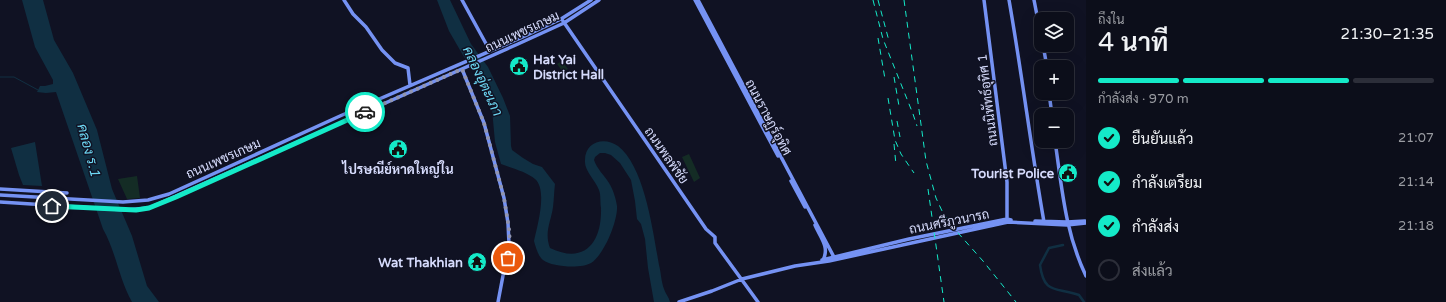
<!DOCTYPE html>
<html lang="th">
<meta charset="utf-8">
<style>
body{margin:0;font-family:"Varela Round",Sarabun,sans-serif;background:#1a1c27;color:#f1f3f6;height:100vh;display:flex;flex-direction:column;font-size:15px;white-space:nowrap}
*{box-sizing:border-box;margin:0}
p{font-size:13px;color:#9a9ca2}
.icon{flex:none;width:22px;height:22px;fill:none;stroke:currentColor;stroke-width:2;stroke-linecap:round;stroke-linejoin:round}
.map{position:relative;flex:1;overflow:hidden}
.drawer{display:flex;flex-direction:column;background:#0c0e1a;width:360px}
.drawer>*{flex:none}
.tools{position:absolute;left:1034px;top:12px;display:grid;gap:8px}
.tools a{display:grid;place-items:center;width:40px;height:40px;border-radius:8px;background:#0c0e1a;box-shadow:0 4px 16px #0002,0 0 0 1px #2c2e39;font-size:20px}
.pin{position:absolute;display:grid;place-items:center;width:34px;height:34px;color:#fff;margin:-17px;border:2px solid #fff;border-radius:50%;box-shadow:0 1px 4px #0007}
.courier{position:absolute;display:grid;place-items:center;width:40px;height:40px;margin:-20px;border:3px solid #14eac8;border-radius:50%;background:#fff;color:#222;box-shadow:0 1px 5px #0007}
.headline em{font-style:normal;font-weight:600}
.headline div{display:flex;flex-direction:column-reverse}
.headline{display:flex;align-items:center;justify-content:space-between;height:68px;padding:0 12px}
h1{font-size:26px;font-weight:600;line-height:30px}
.bar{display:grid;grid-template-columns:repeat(4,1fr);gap:6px 4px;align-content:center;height:48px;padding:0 12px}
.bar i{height:5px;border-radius:3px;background:#2c2e39}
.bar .active{background:#14eac8}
.bar p{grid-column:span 4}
ol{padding:0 12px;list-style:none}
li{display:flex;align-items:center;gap:12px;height:44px}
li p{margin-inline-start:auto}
li .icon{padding:4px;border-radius:50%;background:#14eac8;color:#111;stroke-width:4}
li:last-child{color:#9a9ca2}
li i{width:22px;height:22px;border:2px solid #2c2e39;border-radius:50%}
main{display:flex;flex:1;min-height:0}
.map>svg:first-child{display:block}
.green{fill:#142c25}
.water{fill:#102f42}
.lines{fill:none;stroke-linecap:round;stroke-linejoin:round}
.stream{stroke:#102f42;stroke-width:1}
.canal{stroke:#102f42;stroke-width:2.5}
.secondary{stroke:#7592f3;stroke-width:3.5}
.rail{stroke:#14eac8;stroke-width:1;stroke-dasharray:6 5;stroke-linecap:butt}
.done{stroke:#9195b0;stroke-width:4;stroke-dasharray:0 7.2}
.route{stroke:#14eac8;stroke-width:5}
.labels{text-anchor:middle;stroke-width:3;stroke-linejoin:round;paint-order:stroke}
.street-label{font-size:13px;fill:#d6dbfc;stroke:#101223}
.poi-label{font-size:13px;font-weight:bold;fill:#d6dbfc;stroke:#101223;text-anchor:end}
.water-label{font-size:14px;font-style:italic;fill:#6dd7f3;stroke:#101223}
</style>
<main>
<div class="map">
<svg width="1086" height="302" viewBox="0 0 1086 302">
<rect width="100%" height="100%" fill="#101223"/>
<path class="green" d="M562 61 568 69 563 72 557 64Z
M689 154 700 178 694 182 682 157Z
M137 176 140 198 127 199 118 179Z"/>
<path class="water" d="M22 0H43L54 40 73 73 97 130 112 189 132 236 147 286 159 302H132C119 279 116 252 103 229L56 92 46 93 37 92 40 86H45L53 84V80L35 47Z
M437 0H450L471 44 488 67 503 98 510 116 511 146 512 150 523 158 533 164 542 167 555 184C554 192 554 199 553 207 551 222 544 232 550 248 585 265 602 242 601 208 600 202 601 195 599 190 595 179 584 171 585 160 585 142 604 136 618 146 645 167 653 232 659 265 661 272 661 281 664 289 665 293 669 297 670 302H654L648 268 645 239 641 224 637 219 635 201 631 180 620 163 611 155 605 153H600L595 157 594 160C597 169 604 175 609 183 613 189 616 199 617 206 618 221 604 255 591 263 581 269 552 267 543 260 538 256 536 248 534 241 537 227 548 190 535 179 527 172 511 168 501 164L495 142 492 109 486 89 476 70 464 57 449 31Z
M35 142 42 186 23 185 19 175 11 148Z"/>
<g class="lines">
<path class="stream" d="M0 77H14L38 90"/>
<path class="canal" d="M1063 245 1049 248 1040 265C1044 295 1056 287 1079 295L1084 302"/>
<path class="secondary" d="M344 0 353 14 366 27 382 50 395 63 408 68 410 85
M462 0 490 51
M695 0 778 156
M698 0 835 259
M984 0 1007 182V221
M1009 0C1022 74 1031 148 1044 222
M1034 0 1041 36
M563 21 706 229 715 237V243L758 302
M1043 45 1047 67
M462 69 484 123 504 198 508 223 509 244 498 302
M1049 93 1052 115
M1055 141C1062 188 1065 232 1086 276
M791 181 805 207
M0 189 67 193
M0 195 123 202 148 200 169 194 340 116 525 36 561 19 591 0
M0 202 126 210 149 208 518 44 564 23 599 0
M1035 221 1067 222 1085 221
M815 225C820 237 830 247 823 260
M822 260 909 239 1007 219 1011 220
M679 302 712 291 742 279 795 266 829 261 1008 222 1067 225 1086 223"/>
<path class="rail" d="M873 0 883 39 913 114 917 126
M878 0 889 41
M904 0 926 161 936 198 943 213 951 225 983 261 1016 302
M878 38 885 79
M894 77 899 106
M888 98 895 140 901 154 914 173
M897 121 900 137
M894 144 896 165
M928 189 944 302"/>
</g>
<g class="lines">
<path class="done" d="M365 112 462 69 484 123 504 198 509 229 510 244 508 258"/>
<path class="route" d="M52 206 136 210 149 208 176 197 365 112"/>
</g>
<defs>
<symbol id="civic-disc" viewBox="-11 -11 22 22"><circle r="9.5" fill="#14eac8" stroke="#101223"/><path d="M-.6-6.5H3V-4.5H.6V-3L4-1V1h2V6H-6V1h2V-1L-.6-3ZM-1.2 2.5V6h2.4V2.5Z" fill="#111"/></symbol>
<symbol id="temple-disc" viewBox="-11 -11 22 22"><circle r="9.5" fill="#14eac8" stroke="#101223"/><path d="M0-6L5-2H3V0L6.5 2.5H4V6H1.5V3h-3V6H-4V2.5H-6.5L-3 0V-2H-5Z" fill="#111"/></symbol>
</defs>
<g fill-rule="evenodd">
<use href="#civic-disc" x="508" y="55" width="22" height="22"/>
<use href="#civic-disc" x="387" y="138" width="22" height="22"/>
<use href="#civic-disc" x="1057" y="162" width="22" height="22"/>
<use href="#temple-disc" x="466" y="251" width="22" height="22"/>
</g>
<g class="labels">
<g class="street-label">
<text transform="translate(522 31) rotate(-25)" y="5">ถนนเพชรเกษม</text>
<text transform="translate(987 100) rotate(-97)" y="5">ถนนนิพัทธ์อุทิศ 1</text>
<text transform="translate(769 117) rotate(62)" y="5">ถนนราษฏร์อุทิศ</text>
<text transform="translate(667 155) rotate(55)" y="5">ถนนพลพิชัย</text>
<text transform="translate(223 158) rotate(-24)" y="5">ถนนเพชรเกษม</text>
<text transform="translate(949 221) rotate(-11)" y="5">ถนนศรีภูวนารถ</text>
</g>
<g class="poi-label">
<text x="533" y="64" text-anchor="start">Hat Yai<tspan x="533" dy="15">District Hall</tspan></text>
<text x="398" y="174" text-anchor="middle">ไปรษณีย์หาดใหญ่ใน</text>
<text x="1054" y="178">Tourist Police</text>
<text x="463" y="267">Wat Thakhian</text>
</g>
<g class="water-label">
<text transform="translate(483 81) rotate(65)" y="5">คลองอุ่ตะเภา</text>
<text transform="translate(89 150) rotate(75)" y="5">คลอง ร.1</text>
</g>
</g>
</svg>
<div class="tools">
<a><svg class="icon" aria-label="layers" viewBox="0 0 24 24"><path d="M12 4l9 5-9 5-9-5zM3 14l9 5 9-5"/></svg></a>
<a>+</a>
<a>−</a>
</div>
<div class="pin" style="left:508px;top:258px;background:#ea580c"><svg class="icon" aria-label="bag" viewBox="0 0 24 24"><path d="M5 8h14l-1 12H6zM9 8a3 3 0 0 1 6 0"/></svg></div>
<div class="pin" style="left:52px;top:206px;background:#1f2937"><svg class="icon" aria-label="home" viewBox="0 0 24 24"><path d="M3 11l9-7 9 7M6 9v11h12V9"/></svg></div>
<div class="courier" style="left:365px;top:112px"><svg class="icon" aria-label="car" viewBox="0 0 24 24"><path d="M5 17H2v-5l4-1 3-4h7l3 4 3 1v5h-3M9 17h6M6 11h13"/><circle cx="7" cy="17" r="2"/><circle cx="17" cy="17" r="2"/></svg></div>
</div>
<section class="drawer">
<div class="headline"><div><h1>4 นาที</h1><p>ถึงใน</p></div><em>21:30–21:35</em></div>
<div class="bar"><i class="active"></i><i class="active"></i><i class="active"></i><i></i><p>กำลังส่ง · 970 m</p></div>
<ol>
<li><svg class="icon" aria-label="check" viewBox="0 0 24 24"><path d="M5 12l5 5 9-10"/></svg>ยืนยันแล้ว<p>21:07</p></li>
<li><svg class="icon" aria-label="check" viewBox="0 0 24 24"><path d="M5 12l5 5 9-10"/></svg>กำลังเตรียม<p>21:14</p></li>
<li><svg class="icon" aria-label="check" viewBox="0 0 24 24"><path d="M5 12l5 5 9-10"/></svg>กำลังส่ง<p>21:18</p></li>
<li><i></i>ส่งแล้ว</li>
</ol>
</section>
</main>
